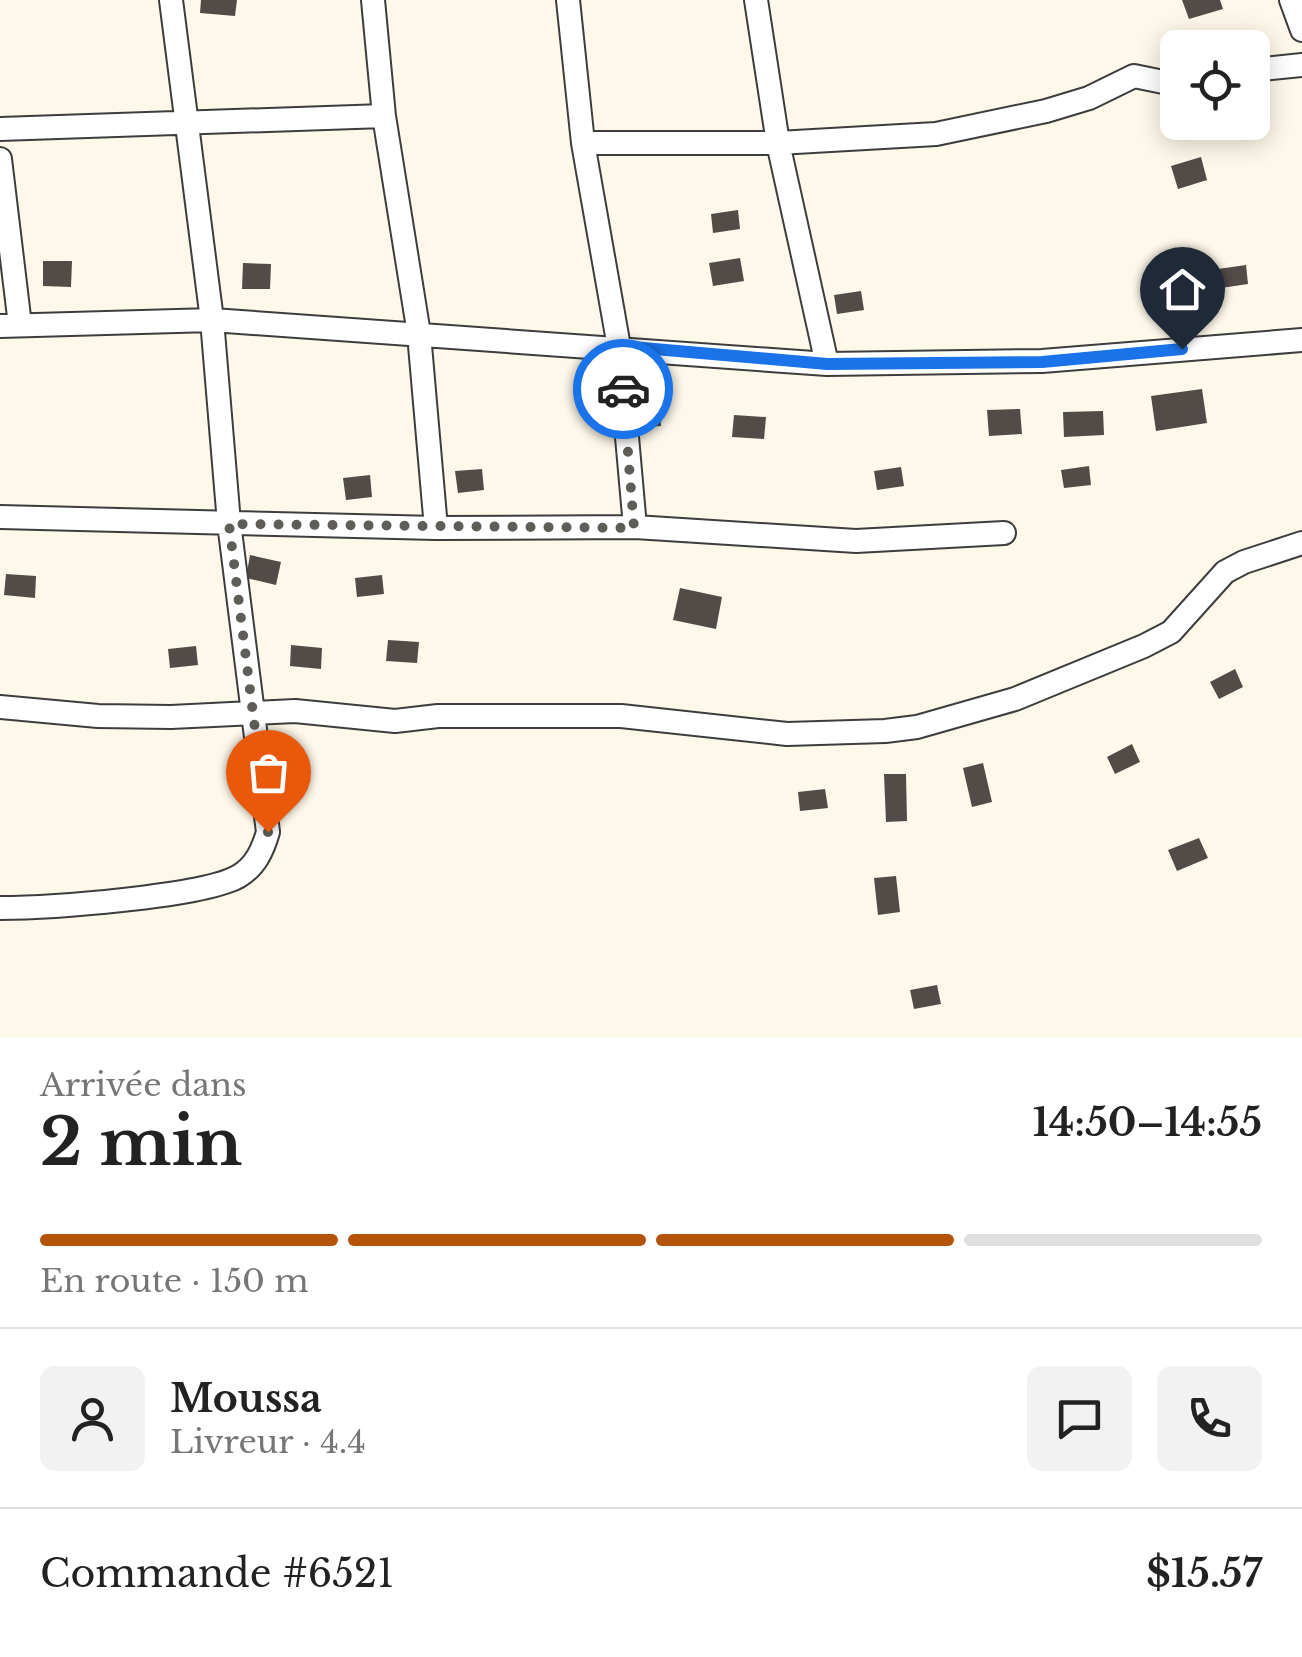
<!DOCTYPE html>
<html lang="fr">
<meta charset="utf-8">
<style>
body{margin:0;font-family:"Libre Baskerville",serif;background:#f2f2f2;color:#222;height:100vh;display:flex;flex-direction:column;font-size:38px;white-space:nowrap}
*{box-sizing:border-box;margin:0}
p{font-size:32px;color:#767676}
.icon{flex:none;width:55px;height:55px;fill:none;stroke:currentColor;stroke-width:2;stroke-linecap:round;stroke-linejoin:round}
.map{position:relative;height:1037px;overflow:hidden}
.details{display:flex;flex-direction:column;background:#fff;flex:1}
.details>*{flex:none}
.controls{position:absolute;left:1160px;top:30px;display:grid;gap:20px}
.controls a{display:grid;place-items:center;width:110px;height:110px;border-radius:15px;background:#fff;box-shadow:0 5px 25px #0003;font-size:50px}
.pin{position:absolute;display:grid;place-items:center;width:85px;height:85px;color:#fff;margin:-102px -42px;border-radius:50% 50% 50% 0;rotate:-45deg;box-shadow:0 0 10px #0007}
.pin .icon{rotate:45deg}
.courier{position:absolute;display:grid;place-items:center;width:100px;height:100px;margin:-50px;border:8px solid #1a73e8;border-radius:50%;background:#fff;color:#222;box-shadow:0 2px 12px #0007}
.overview em{font-style:normal;font-weight:800}
.overview div{display:flex;flex-direction:column-reverse}
.overview{display:flex;align-items:center;justify-content:space-between;height:170px;padding:0 40px}
h1{font-size:65px;font-weight:800;line-height:75px}
.bar{display:grid;grid-template-columns:repeat(4,1fr);gap:15px 10px;align-content:center;height:120px;padding:0 40px}
.bar i{height:12px;border-radius:8px;background:#e0e0e0}
.bar .selected{background:#b45309}
.bar p{grid-column:span 4}
.line{display:flex;align-items:center;gap:25px;padding:0 40px;border-top:2px solid #e0e0e0}
.line div{flex:1}
.round{display:grid;place-items:center;flex:none;width:105px;height:105px;border-radius:15px;background:#f2f2f2}
.map>svg:first-child{display:block}
.building{fill:#524b48}
.lines{fill:none;stroke-linecap:round;stroke-linejoin:round}
.minor-casing{stroke:#3d3d3d;stroke-width:26}
.minor{stroke:#fff;stroke-width:22}
.done{stroke:#5f5d58;stroke-width:10;stroke-dasharray:0 18}
.route{stroke:#1a73e8;stroke-width:12}
</style>
<div class="map">
<svg width="1302" height="1037" viewBox="0 0 1302 1037">
<rect width="100%" height="100%" fill="#fdf8e9"/>
<path class="building" d="M201 0H237L235 16 200 13Z
M1182 0H1220L1223 9 1189 19Z
M1201 157 1207 180 1178 189 1171 166Z
M738 210 740 229 713 233 711 214Z
M740 258 744 281 713 286 709 263Z
M43 261H72L71 287 43 286Z
M243 263 271 264 270 289H242Z
M1246 265 1248 284 1221 288 1218 269Z
M861 291 864 310 837 314 834 295Z
M1202 389 1207 423 1156 431 1151 396Z
M660 407 661 426 634 428 633 409Z
M1020 409 1022 434 989 436 987 410Z
M1103 411 1104 435 1064 437 1063 412Z
M734 415 766 417 764 439 732 437Z
M1089 466 1091 485 1064 488 1061 470Z
M901 467 904 486 877 490 874 471Z
M482 469 484 490 458 493 455 471Z
M370 475 372 497 346 500 343 478Z
M250 555 281 562 276 585 246 578Z
M6 574 36 576 35 598 4 595Z
M382 575 384 594 357 597 355 578Z
M680 588 722 597 716 629 673 620Z
M388 640 419 642 417 663 386 661Z
M291 645 322 648 321 669 290 666Z
M196 646 198 665 170 668 168 649Z
M1235 669 1243 687 1219 699 1210 682Z
M1132 744 1140 762 1115 774 1107 757Z
M983 763 992 802 972 807 963 768Z
M884 774H906L907 821 886 822Z
M825 789 828 808 800 811 798 792Z
M1199 838 1208 858 1177 871 1168 850Z
M896 876 900 912 878 915 874 878Z
M937 985 941 1004 914 1009 910 990Z"/>
<g class="lines">
<defs>
<path id="minor" d="M373 0 384 116 419 334 436 528
M568 0 583 143 619 347 635 527
M756 0 778 143 827 364
M1291 0 1302 30
M1252 70 1302 65
M0 129 384 116
M583 143H778L936 134 1046 111 1089 98 1134 76 1178 85
M0 159 20 325
M0 326 212 320 827 364 1042 361 1302 340
M0 517 436 528 635 527 856 541 1004 533
M0 707 98 716 171 717 295 711 395 721 438 716H621L787 734 885 731 917 727 1015 699 1144 646 1171 632 1225 572 1244 562 1302 543
M0 908C46 908 204 897 239 876 256 866 263 849 268 832L229 523 212 320 171 0"/>
</defs>
<use href="#minor" class="minor-casing"/>
<use href="#minor" class="minor"/>
</g>
<g class="lines">
<path class="done" d="M268 832 229 524 634 528 623 389"/>
<path class="route" d="M623 389 620 346 827 364 1042 362 1182 349"/>
</g>
</svg>
<div class="controls">
<a><svg class="icon" aria-label="locate" viewBox="0 0 24 24"><circle cx="12" cy="12" r="6"/><path d="M12 2v4M12 18v4M2 12h4M18 12h4"/></svg></a>
</div>
<div class="pin" style="left:268px;top:832px;background:#ea580c"><svg class="icon" aria-label="bag" viewBox="0 0 24 24"><path d="M5 8h14l-1 12H6zM9 8a3 3 0 0 1 6 0"/></svg></div>
<div class="pin" style="left:1182px;top:349px;background:#1f2937"><svg class="icon" aria-label="home" viewBox="0 0 24 24"><path d="M3 11l9-7 9 7M6 9v11h12V9"/></svg></div>
<div class="courier" style="left:623px;top:389px"><svg class="icon" aria-label="car" viewBox="0 0 24 24"><path d="M5 17H2v-5l4-1 3-4h7l3 4 3 1v5h-3M9 17h6M6 11h13"/><circle cx="7" cy="17" r="2"/><circle cx="17" cy="17" r="2"/></svg></div>
</div>
<section class="details">
<div class="overview"><div><h1>2 min</h1><p>Arrivée dans</p></div><em>14:50–14:55</em></div>
<div class="bar"><i class="selected"></i><i class="selected"></i><i class="selected"></i><i></i><p>En route · 150 m</p></div>
<div class="line" style="height:180px"><a class="round"><svg class="icon" aria-label="person" viewBox="0 0 24 24"><circle cx="12" cy="8" r="4"/><path d="M4 21q1-7 8-7t8 7"/></svg></a><div><b>Moussa</b><p>Livreur · 4.4</p></div><a class="round"><svg class="icon" aria-label="chat" viewBox="0 0 24 24"><path d="M4 5h16v11H9l-5 4z"/></svg></a><a class="round"><svg class="icon" aria-label="phone" viewBox="0 0 24 24"><path d="M5 4h4l2 5-3 2q2 4 5 5l2-3 5 2v4C11 20 4 13 5 4z"/></svg></a></div>
<div class="line" style="height:130px"><div>Commande #6521</div><b>$15.57</b></div>
</section>
